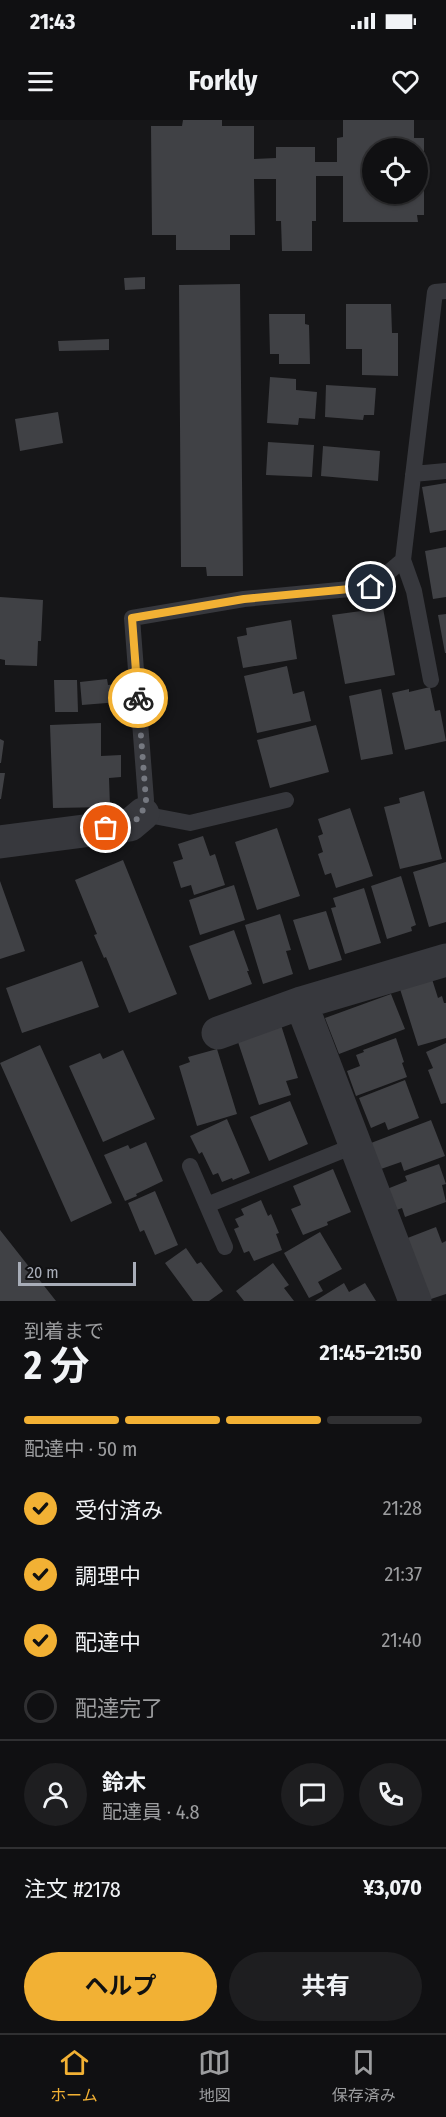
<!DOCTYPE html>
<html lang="ja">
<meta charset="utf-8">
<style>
body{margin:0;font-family:"Fira Sans Condensed","Noto Sans JP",sans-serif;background:#1e1e20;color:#f1f3f6;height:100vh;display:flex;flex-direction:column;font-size:22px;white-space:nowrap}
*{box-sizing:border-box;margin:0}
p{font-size:20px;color:#9c9d9f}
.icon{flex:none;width:33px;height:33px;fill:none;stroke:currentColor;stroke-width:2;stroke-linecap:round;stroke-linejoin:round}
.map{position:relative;height:1181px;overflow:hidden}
.drawer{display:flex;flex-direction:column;background:#101012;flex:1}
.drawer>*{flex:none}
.fabs{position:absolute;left:362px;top:18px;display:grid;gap:12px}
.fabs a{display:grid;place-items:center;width:66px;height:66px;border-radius:50%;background:#101012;box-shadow:0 2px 4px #0004,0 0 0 2px #303032;font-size:30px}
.scale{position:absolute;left:18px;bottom:15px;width:118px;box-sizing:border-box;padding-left:6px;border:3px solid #a8adb8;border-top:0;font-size:16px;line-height:21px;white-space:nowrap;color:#a8adb8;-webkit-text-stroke:4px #111113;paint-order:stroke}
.pin{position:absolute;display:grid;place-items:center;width:51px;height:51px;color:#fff;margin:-26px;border:3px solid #fff;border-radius:50%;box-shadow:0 2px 6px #0007}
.courier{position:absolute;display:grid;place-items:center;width:60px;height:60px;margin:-30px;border:4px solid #f2b134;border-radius:50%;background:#fff;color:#222;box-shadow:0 2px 8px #0007}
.summary em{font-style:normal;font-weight:700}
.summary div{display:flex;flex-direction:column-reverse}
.summary{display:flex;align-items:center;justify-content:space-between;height:102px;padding:0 24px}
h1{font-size:39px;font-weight:700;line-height:45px}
.bar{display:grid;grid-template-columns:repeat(4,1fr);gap:9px 6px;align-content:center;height:72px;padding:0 24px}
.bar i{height:8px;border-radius:4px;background:#303032}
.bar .active{background:#f2b134}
.bar p{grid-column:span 4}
.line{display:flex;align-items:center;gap:15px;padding:0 24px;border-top:2px solid #303032}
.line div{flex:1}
.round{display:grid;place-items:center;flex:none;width:63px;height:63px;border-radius:32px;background:#1e1e20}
ol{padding:0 24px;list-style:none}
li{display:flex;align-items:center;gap:18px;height:66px}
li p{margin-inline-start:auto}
li .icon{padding:6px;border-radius:50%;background:#f2b134;color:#111;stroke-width:4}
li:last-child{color:#9c9d9f}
li i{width:33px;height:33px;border:3px solid #303032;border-radius:50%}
.cta{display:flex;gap:12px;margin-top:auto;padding:12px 24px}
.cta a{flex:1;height:69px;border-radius:36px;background:#f2b134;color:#111;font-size:24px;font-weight:700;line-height:69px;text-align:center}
.cta a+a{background:#1e1e20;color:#f1f3f6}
.status{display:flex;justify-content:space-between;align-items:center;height:42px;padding:0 30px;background:#101012;direction:ltr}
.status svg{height:16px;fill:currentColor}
header{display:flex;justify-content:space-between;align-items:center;height:78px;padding:0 24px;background:#101012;font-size:27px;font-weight:700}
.tabs{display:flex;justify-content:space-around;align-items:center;height:84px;border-top:2px solid #303032;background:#101012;font-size:16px;color:#9c9d9f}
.tabs a{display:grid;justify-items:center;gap:3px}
.tabs .active{color:#f2b134}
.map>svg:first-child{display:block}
.building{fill:#404145;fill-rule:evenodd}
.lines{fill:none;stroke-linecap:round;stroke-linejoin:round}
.service{stroke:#37383d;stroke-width:16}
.minor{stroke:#37383d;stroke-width:33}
.done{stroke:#757880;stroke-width:6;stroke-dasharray:0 10.8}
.route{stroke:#f2b134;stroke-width:8}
</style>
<div class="status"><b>21:43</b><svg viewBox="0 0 49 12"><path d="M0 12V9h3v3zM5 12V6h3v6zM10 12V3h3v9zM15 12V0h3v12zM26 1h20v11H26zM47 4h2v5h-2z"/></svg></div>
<header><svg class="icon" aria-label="menu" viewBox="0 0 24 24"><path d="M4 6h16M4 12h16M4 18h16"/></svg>Forkly<svg class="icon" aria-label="heart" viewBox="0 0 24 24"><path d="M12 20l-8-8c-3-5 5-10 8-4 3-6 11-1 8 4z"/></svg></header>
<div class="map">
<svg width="446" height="1181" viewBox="0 0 446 1181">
<rect width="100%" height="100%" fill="#161618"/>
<path class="building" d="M183 0H222V6H254V39L276 38V27H315V42H337V18L343 17V0H414V18H424V95H417L418 102H343V56H316V101H312V131H282L281 101H276V59H254L255 115H230V130H176V115H152L151 6H182ZM372 28H417V74H372Z
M145 157V169L125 170 124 158Z
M240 164 243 456H207L206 447H181L179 165Z
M346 184H391L392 213H398V256L362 255V229H346Z
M269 194H305V204L309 205 310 244H279V234H270Z
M109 219V230L59 231 58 221Z
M270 257 296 259V270L317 272 315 299 299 298 298 305 267 303Z
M326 265 376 268 374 295H364L363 300 325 297Z
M58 292 63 323 20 331 15 299Z
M268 322 314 325 312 357 266 355Z
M323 326 380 331 378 361 321 356Z
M446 363V410L430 413 422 367Z
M446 427V477L433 479 425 431Z
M0 477 43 480 41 521H38L37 546 5 545V540L0 539Z
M383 488 395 555 345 564 332 495Z
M446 494V533H445L438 495Z
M291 500 297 539 243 548 237 517 247 515 246 508Z
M287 546 293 574 304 571 311 601 257 613 244 556Z
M107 559 108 565 117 564 119 582 82 585 80 562Z
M54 560H77L78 592H55Z
M430 567 435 591 440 590 446 621 405 630 392 573 409 569V572Z
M381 569 393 634 361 640 349 576Z
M101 603V636L121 635V657L109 658 110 687 53 688 50 605Z
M316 605 329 652 270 668 257 620Z
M0 619 4 621 1 643H0Z
M0 653H5L1 679H0Z
M424 671 442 739 400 749 384 687 400 683 399 678Z
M350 688 373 756 336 768 331 753 325 755 318 734 323 732 318 716 323 714 318 699Z
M277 708 300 776 257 790 235 722Z
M203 716 210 736 215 734 225 765 194 775 191 765 181 768 173 742 183 739 178 724Z
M123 740 177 874 129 893 106 837 104 838 94 815 97 814 75 760Z
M446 742V802L429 807 413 752Z
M401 756 416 805 411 807 412 811 387 819 371 766Z
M0 761 25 831 0 839Z
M234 765 245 800 200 815 189 780Z
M364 768 381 823 345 834 331 788 336 787 333 778Z
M326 791 342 840 309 850 293 800Z
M280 794 291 830 286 831 293 854 263 864 245 805Z
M234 810 249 851H247L252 864 209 880 189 826Z
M82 841 99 887 22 913 6 868Z
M432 859 438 878 442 876 444 883H446V918L418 926 400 869Z
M391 874 405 909 339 934 325 898Z
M281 905 298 958 286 961 291 975 259 985 237 919Z
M396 918 404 942 402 943 407 957 356 976 347 951 360 946 356 935 364 932 363 930Z
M446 923V983L441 984 428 950 433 948 426 932Z
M40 925 112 1083 71 1102 0 943Z
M217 929 237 994 197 1006 179 946 190 942 188 937Z
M123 930 155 999 103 1022 69 946 100 933 103 939Z
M405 960 419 998 388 1010 385 1002 371 1008 359 978Z
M290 981 308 1024 269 1041 250 997Z
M227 999 250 1053 233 1060 232 1058 222 1062 218 1053 213 1055 202 1032 199 1034 190 1016Z
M431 1000 445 1036 404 1051 401 1042 381 1049 371 1023Z
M146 1022 163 1061 136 1074 137 1076 125 1081 104 1035 128 1025 130 1029Z
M439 1044 446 1064 442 1065 446 1082 405 1097 402 1088 394 1091 387 1069 407 1061 405 1056Z
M333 1049 351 1092 327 1102 328 1105 303 1115 291 1089 301 1085 293 1066Z
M155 1071 178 1125 155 1135 144 1110 140 1112 128 1083Z
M261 1080 268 1096 271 1094 279 1113 276 1114 282 1130 254 1141 249 1131 244 1133 234 1109 239 1107 235 1099 244 1095 241 1089Z
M436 1107 442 1123 446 1121V1174L428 1180 405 1119Z
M0 1110 56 1181H0Z
M320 1112 342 1149 318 1162 323 1171 309 1178 284 1133Z
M186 1128 197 1144 201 1142 223 1171 209 1181H193L165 1143Z
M273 1143 289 1165 284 1168 294 1181H244L236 1171Z
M344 1163 349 1172 365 1163 376 1181H315Z"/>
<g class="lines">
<path class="service" d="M413 354 446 351
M403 440 414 471 431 560
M286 680 190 703 143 694 146 680 132 498 244 479 371 467 403 440 435 172 446 171
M190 1046 225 1127
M207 1085 356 1025"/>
<path class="minor" d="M0 722 130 705 143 694
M301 883 415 1181
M218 913 301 883 446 840"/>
</g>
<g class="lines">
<path class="done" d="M106 708C129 705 140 705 146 680L138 578"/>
<path class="route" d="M138 578 132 498 244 479 371 467"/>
</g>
</svg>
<div class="fabs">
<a><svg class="icon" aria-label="locate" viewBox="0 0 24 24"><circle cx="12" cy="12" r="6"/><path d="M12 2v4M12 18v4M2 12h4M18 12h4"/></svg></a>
</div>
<div class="scale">20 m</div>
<div class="pin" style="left:106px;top:708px;background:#ea580c"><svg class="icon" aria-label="bag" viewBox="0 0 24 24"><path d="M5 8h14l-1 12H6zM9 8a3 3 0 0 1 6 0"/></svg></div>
<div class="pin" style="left:371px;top:467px;background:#1f2937"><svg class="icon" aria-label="home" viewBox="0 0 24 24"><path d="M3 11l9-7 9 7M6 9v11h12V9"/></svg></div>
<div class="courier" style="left:138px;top:578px"><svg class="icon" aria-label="bike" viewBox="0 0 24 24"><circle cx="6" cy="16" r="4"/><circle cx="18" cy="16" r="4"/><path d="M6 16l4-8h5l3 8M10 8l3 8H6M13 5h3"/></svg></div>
</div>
<section class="drawer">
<div class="summary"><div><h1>2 分</h1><p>到着まで</p></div><em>21:45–21:50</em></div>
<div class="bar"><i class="active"></i><i class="active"></i><i class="active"></i><i></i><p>配達中 · 50 m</p></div>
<ol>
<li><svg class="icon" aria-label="check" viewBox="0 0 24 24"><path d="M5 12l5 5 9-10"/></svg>受付済み<p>21:28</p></li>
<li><svg class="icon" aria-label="check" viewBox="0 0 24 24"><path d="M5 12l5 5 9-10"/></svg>調理中<p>21:37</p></li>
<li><svg class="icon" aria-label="check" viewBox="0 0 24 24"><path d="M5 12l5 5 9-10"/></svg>配達中<p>21:40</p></li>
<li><i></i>配達完了</li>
</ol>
<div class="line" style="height:108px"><a class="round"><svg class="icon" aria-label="person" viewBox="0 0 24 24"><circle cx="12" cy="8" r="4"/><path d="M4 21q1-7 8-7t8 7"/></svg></a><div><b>鈴木</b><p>配達員 · 4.8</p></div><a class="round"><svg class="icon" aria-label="chat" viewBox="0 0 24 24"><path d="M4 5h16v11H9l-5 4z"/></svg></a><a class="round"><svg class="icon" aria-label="phone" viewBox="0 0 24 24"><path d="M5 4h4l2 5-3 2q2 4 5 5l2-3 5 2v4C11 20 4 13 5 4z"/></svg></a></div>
<div class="line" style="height:78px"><div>注文 #2178</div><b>¥3,070</b></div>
<div class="cta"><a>ヘルプ</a><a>共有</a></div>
</section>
<nav class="tabs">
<a class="active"><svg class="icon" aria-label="home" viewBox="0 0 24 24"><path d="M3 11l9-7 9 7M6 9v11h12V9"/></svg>ホーム</a>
<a><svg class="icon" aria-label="map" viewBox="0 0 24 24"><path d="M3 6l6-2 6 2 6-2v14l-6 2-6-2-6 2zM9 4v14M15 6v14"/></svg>地図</a>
<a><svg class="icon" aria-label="saved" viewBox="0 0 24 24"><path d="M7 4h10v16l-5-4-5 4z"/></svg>保存済み</a>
</nav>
